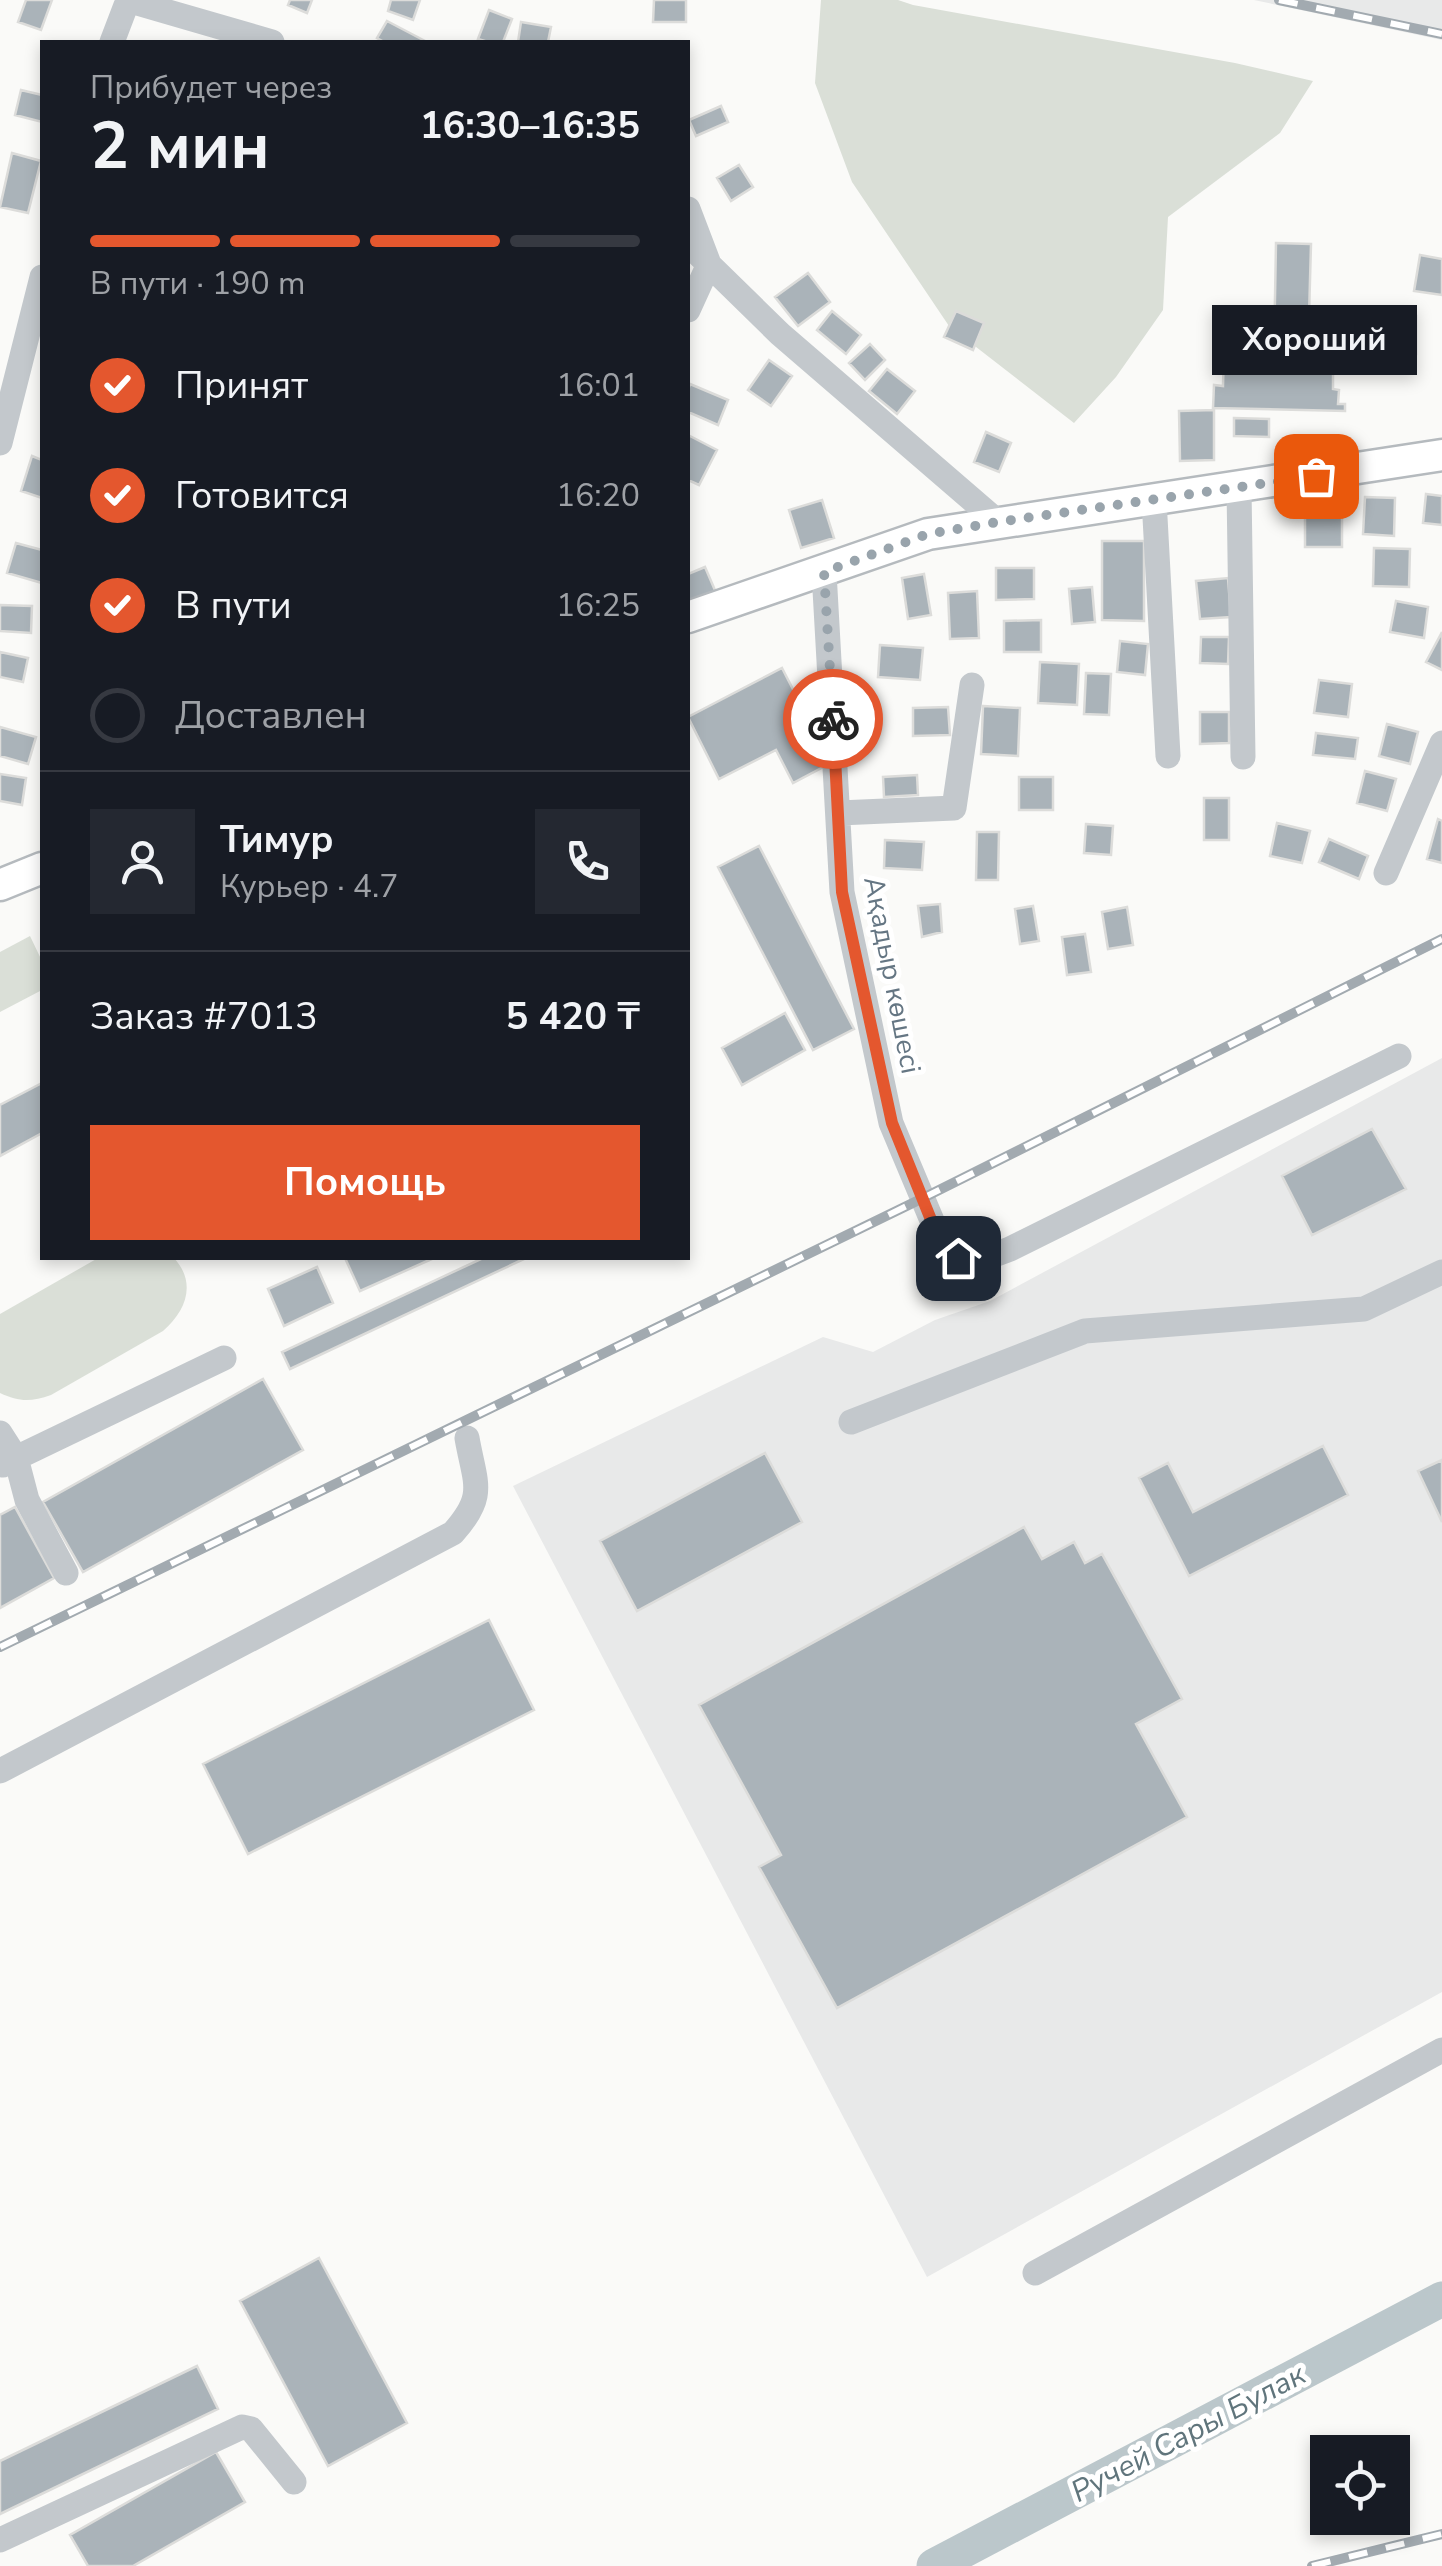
<!DOCTYPE html>
<html lang="ru">
<meta charset="utf-8">
<style>
body{margin:0;font-family:"Nunito Sans",sans-serif;background:#242831;color:#f1f3f6;height:100vh;display:flex;flex-direction:column;font-size:38px;white-space:nowrap}
*{box-sizing:border-box;margin:0}
p{font-size:32px;color:#9ea1a6}
.icon{flex:none;width:55px;height:55px;fill:none;stroke:currentColor;stroke-width:2;stroke-linecap:round;stroke-linejoin:round}
.map{position:relative;flex:1;overflow:hidden}
.side{position:absolute;left:40px;top:40px;width:650px;height:1220px;display:flex;flex-direction:column;background:#171b24;border-radius:0px;box-shadow:0 5px 15px #0003}
.side>*{flex:none}
.buttons{position:absolute;left:1310px;top:2435px;display:grid;gap:20px}
.buttons a{display:grid;place-items:center;width:100px;height:100px;border-radius:0px;background:#171b24;box-shadow:0 5px 15px #0003;font-size:50px}
.pin{position:absolute;display:grid;place-items:center;width:85px;height:85px;color:#fff;margin:-42px;border-radius:20px;box-shadow:0 5px 15px #0006}
.courier{position:absolute;display:grid;place-items:center;width:100px;height:100px;margin:-50px;border:8px solid #e4572e;border-radius:50%;background:#fff;color:#222;box-shadow:0 2px 12px #0007}
.bubble{position:absolute;height:70px;border-radius:0px;background:#171b24;box-shadow:0 5px 15px #0003;font-size:32px;font-weight:700;line-height:70px;text-align:center}
.headline em{font-style:normal;font-weight:700}
.headline div{display:flex;flex-direction:column-reverse}
.headline{display:flex;align-items:center;justify-content:space-between;height:170px;padding:0 50px}
h1{font-size:65px;font-weight:700;line-height:75px}
.bar{display:grid;grid-template-columns:repeat(4,1fr);gap:15px 10px;align-content:center;height:120px;padding:0 50px}
.bar i{height:12px;border-radius:8px;background:#363941}
.bar .selected{background:#e4572e}
.bar p{grid-column:span 4}
.line{display:flex;align-items:center;gap:25px;padding:0 50px;border-top:2px solid #363941}
.line div{flex:1}
.round{display:grid;place-items:center;flex:none;width:105px;height:105px;border-radius:0px;background:#242831}
ol{padding:0 50px;list-style:none}
li{display:flex;align-items:center;gap:30px;height:110px}
li p{margin-inline-start:auto}
li .icon{padding:10px;border-radius:50%;background:#e4572e;color:#fff;stroke-width:4}
li:last-child{color:#9ea1a6}
li i{width:55px;height:55px;border:5px solid #363941;border-radius:50%}
.primary-button{display:flex;gap:20px;margin-top:auto;padding:20px 50px}
.primary-button a{flex:1;height:115px;border-radius:0px;background:#e4572e;color:#fff;font-size:40px;font-weight:700;line-height:115px;text-align:center}
.map>svg:first-child{display:block}
.built{fill:#e8e9e9}
.green{fill:#dadfd7}
.lines{fill:none;stroke-linecap:round;stroke-linejoin:round}
.river{stroke:#bbc7cb;stroke-width:35}
.building{fill:#aab3b9;stroke:#dcdcda;stroke-width:2.5}
.major-casing{stroke:#b5babe;stroke-width:35}
.minor{stroke:#c3c8cc;stroke-width:25}
.major{stroke:#fff;stroke-width:30}
.rail-casing{stroke:#a2aab0;stroke-width:10}
.rail{stroke:#fff;stroke-width:6;stroke-dasharray:19;stroke-linecap:butt}
.done{stroke:#99a4ac;stroke-width:10;stroke-dasharray:0 18}
.route{stroke:#e4572e;stroke-width:12}
.labels{text-anchor:middle;stroke-width:10;stroke-linejoin:round;paint-order:stroke}
.street-label{font-size:28px;fill:#657683;stroke:#fff}
.water-label{font-size:30px;font-style:italic;fill:#60757c;stroke:#fff}
</style>
<div class="map">
<svg width="1442" height="2566" viewBox="0 0 1442 2566">
<rect width="100%" height="100%" fill="#fafaf8"/>
<path class="built" d="M1254 0H1442V40Z
M1442 1058V1992L927 2277 513 1486 823 1337 873 1352 935 1320 990 1301Z"/>
<path class="green" d="M821 0H898L913 5 1235 63 1313 81 1280 133 1168 217 1163 310 1116 377 1074 423 949 326 852 182 815 83Z
M30 936 42 961V990L0 1012V952Z
M98 1258H174C197 1283 186 1311 163 1331L51 1395C31 1402 19 1402 0 1393V1314Z"/>
<g class="lines">
<path class="river" d="M934 2566 1442 2299"/>
</g>
<path class="building" d="M26 0H52L41 30 18 22Z
M290 0H312L307 13 288 5Z
M391 0H420L413 20 388 11Z
M654 0H686V22H653Z
M489 10 512 19 503 42H488L478 39Z
M387 21 427 42H384L377 38Z
M521 22 551 27 548 42H518Z
M21 90 42 95V122L15 115Z
M721 106 728 122 696 136 689 120Z
M12 153 41 161 28 213 0 207Z
M739 165 753 187 731 201 717 178Z
M1276 243 1311 244 1308 353 1333 354V389L1339 390 1338 404H1345V411L1213 408 1214 385 1223 386 1224 351 1274 352Z
M1420 255 1442 259V295L1414 291Z
M808 273 830 302 798 326 775 297Z
M832 311 861 335 846 354 817 330Z
M956 311 984 323 973 350 944 337Z
M1332 315 1416 316V354H1332Z
M870 344 885 360 865 380 849 363Z
M769 360 792 376 771 406 748 390Z
M887 369 915 391 897 414 869 391Z
M690 384 728 400 718 425 688 412V390Z
M1214 410V460L1180 461 1179 411Z
M1234 418 1269 419V437L1234 436Z
M986 432 1011 443 999 472 974 462Z
M688 435 717 450 699 485 688 480Z
M32 456 42 460V498L21 491Z
M1426 494 1442 496V525L1423 523Z
M1365 497 1395 498 1394 536 1363 534Z
M822 500 834 538 801 548 789 510Z
M1305 505H1342V547H1305Z
M1102 541H1144V621L1102 620Z
M16 543 42 550V583L7 573Z
M1374 548 1410 549 1409 587 1373 586Z
M705 567 717 595 688 602V574Z
M996 568H1034V599L996 600Z
M924 574 931 615 908 619 902 578Z
M1228 578 1231 617 1200 619 1196 581Z
M1092 587 1095 622 1072 624 1069 589Z
M977 591 979 638 950 639 948 593Z
M1396 601 1428 607 1424 638 1390 632Z
M0 605 32 606 31 633 0 631Z
M1041 620V652H1004V621Z
M1442 632V670L1426 662Z
M1201 637H1229L1228 664 1200 663Z
M1120 641 1148 644 1145 675 1117 672Z
M880 645 923 648 920 680 878 677Z
M0 652 28 658 23 682 0 677Z
M1040 662 1079 664 1077 705 1038 703Z
M782 668 831 763 793 783 776 750 719 779 688 717Z
M1086 673 1111 674 1109 715 1084 714Z
M1319 680 1352 684 1348 717 1314 713Z
M983 706 1020 708 1018 756 981 754Z
M948 707 950 735 913 736V708Z
M1200 712H1229V743L1200 744Z
M1387 724 1418 732 1410 764 1379 756Z
M0 727 36 737 28 764 0 756Z
M1316 733 1358 738 1355 759 1313 755Z
M1365 771 1396 779 1387 811 1357 803Z
M0 774 26 778 22 805 0 801Z
M917 775 918 795 884 797 883 777Z
M1019 777H1053V810H1019Z
M1204 798H1229V840H1204Z
M1438 819 1442 821V863L1427 859Z
M1277 823 1310 831 1302 863 1270 856Z
M1086 824 1113 826 1111 855 1084 853Z
M977 832H999L998 880H976Z
M1329 839 1368 856 1359 879 1319 862Z
M885 840 924 842 922 870 884 868Z
M759 846 854 1029 813 1050 718 867Z
M940 904 942 932 922 937 918 906Z
M1033 906 1039 941 1020 944 1015 909Z
M1127 907 1133 945 1108 949 1102 912Z
M1085 934 1091 972 1067 975 1062 937Z
M785 1013 805 1050 742 1085 722 1048Z
M42 1083V1133L0 1156V1105Z
M1372 1129 1406 1189 1312 1235 1282 1176Z
M345 1258H434L360 1291Z
M483 1258H526L290 1369 282 1352Z
M317 1267 333 1303 284 1326 268 1289Z
M263 1379 303 1450 83 1572 43 1502Z
M1323 1446 1348 1495 1189 1576 1139 1478 1168 1463 1193 1512Z
M765 1453 802 1522 637 1611 600 1541Z
M1442 1460V1522L1418 1471Z
M15 1507 54 1578 0 1608V1515Z
M1024 1527 1042 1559 1074 1542 1085 1563 1102 1554 1182 1699 1136 1724 1187 1817 837 2008 759 1867 781 1855 699 1705Z
M489 1620 534 1710 248 1854 203 1764Z
M319 2258 407 2423 328 2466 240 2301Z
M197 2366 218 2409 0 2514V2461Z
M216 2452 245 2502 133 2566H88L70 2535Z"/>
<g class="lines">
<defs>
<path id="major" d="M688 617 928 534 1442 455
M0 885 42 868"/>
</defs>
<use href="#major" class="major-casing"/>
<path class="minor" d="M127 0 272 42
M112 42 128 0
M688 209 709 264 688 310
M688 244 780 334 998 522
M0 443 42 277
M1239 488 1243 757
M1154 499 1168 756
M824 572 842 892 891 1123 941 1242 958 1258 978 1261 1010 1249 1399 1056
M839 813 954 808 972 685
M1386 873 1442 743
M851 1422 1085 1331 1364 1309 1442 1272
M0 1433 16 1458 3 1465
M66 1573 27 1500 16 1458 224 1358
M0 1771 453 1533C487 1495 475 1484 467 1438
M1035 2273 1442 2050
M0 2540 242 2427 251 2429 294 2482"/>
<use href="#major" class="major"/>
<defs>
<path id="rail" d="M1279 0 1442 34
M0 1647 921 1199 1442 939
M1312 2566 1442 2534"/>
</defs>
<use href="#rail" class="rail-casing"/>
<use href="#rail" class="rail"/>
</g>
<g class="lines">
<path class="done" d="M833 719 824 572 928 534 998 522 1316 476"/>
<path class="route" d="M833 719 842 892 892 1123 940 1242 958 1258"/>
</g>
<g class="labels">
<g class="street-label">
<text transform="translate(893 975) rotate(79)" y="10">Ақадыр көшесі</text>
</g>
<g class="water-label">
<text transform="translate(1188 2433) rotate(-28)" y="10">Ручей Сары Булак</text>
</g>
</g>
</svg>
<div class="buttons">
<a><svg class="icon" aria-label="locate" viewBox="0 0 24 24"><circle cx="12" cy="12" r="6"/><path d="M12 2v4M12 18v4M2 12h4M18 12h4"/></svg></a>
</div>
<div class="pin" style="left:1316px;top:476px;background:#ea580c"><svg class="icon" aria-label="bag" viewBox="0 0 24 24"><path d="M5 8h14l-1 12H6zM9 8a3 3 0 0 1 6 0"/></svg></div>
<div class="pin" style="left:958px;top:1258px;background:#1f2937"><svg class="icon" aria-label="home" viewBox="0 0 24 24"><path d="M3 11l9-7 9 7M6 9v11h12V9"/></svg></div>
<div class="courier" style="left:833px;top:719px"><svg class="icon" aria-label="bike" viewBox="0 0 24 24"><circle cx="6" cy="16" r="4"/><circle cx="18" cy="16" r="4"/><path d="M6 16l4-8h5l3 8M10 8l3 8H6M13 5h3"/></svg></div>
<div class="bubble" style="left:1212px;top:305px;width:205px">Хороший</div>
<section class="side">
<div class="headline"><div><h1>2 мин</h1><p>Прибудет через</p></div><em>16:30–16:35</em></div>
<div class="bar"><i class="selected"></i><i class="selected"></i><i class="selected"></i><i></i><p>В пути · 190 m</p></div>
<ol>
<li><svg class="icon" aria-label="check" viewBox="0 0 24 24"><path d="M5 12l5 5 9-10"/></svg>Принят<p>16:01</p></li>
<li><svg class="icon" aria-label="check" viewBox="0 0 24 24"><path d="M5 12l5 5 9-10"/></svg>Готовится<p>16:20</p></li>
<li><svg class="icon" aria-label="check" viewBox="0 0 24 24"><path d="M5 12l5 5 9-10"/></svg>В пути<p>16:25</p></li>
<li><i></i>Доставлен</li>
</ol>
<div class="line" style="height:180px"><a class="round"><svg class="icon" aria-label="person" viewBox="0 0 24 24"><circle cx="12" cy="8" r="4"/><path d="M4 21q1-7 8-7t8 7"/></svg></a><div><b>Тимур</b><p>Курьер · 4.7</p></div><a class="round"><svg class="icon" aria-label="phone" viewBox="0 0 24 24"><path d="M5 4h4l2 5-3 2q2 4 5 5l2-3 5 2v4C11 20 4 13 5 4z"/></svg></a></div>
<div class="line" style="height:130px"><div>Заказ #7013</div><b>5 420 ₸</b></div>
<div class="primary-button"><a>Помощь</a></div>
</section>
</div>
